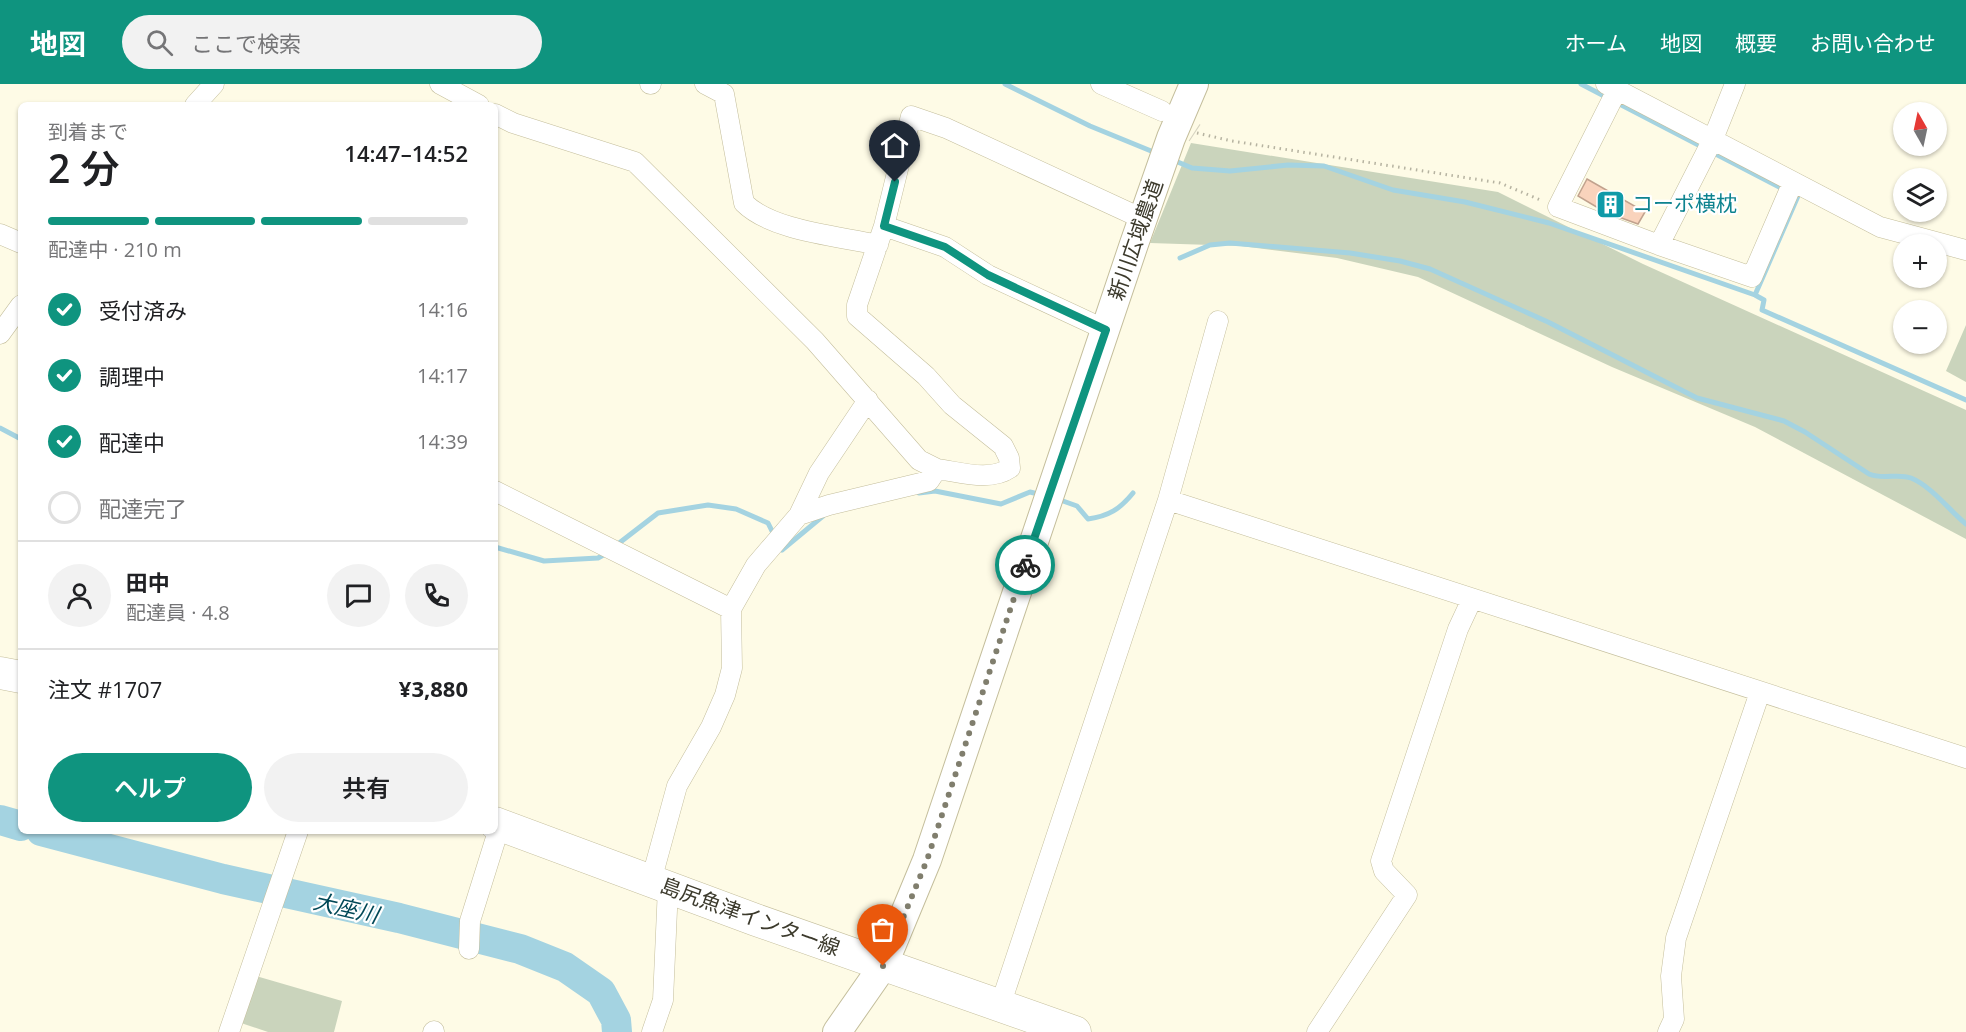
<!DOCTYPE html>
<html lang="ja">
<meta charset="utf-8">
<style>
body{margin:0;font-family:"Open Sans","Noto Sans JP",sans-serif;background:#f2f2f2;color:#202124;height:100vh;display:flex;flex-direction:column;font-size:22px;white-space:nowrap}
*{box-sizing:border-box;margin:0}
p{font-size:20px;color:#757577}
.icon{flex:none;width:33px;height:33px;fill:none;stroke:currentColor;stroke-width:2;stroke-linecap:round;stroke-linejoin:round}
.map{position:relative;flex:1;overflow:hidden}
.side{position:absolute;left:18px;top:18px;width:480px;height:732px;display:flex;flex-direction:column;background:#fff;border-radius:9px;box-shadow:0 2px 4px #0004}
.side>*{flex:none}
.needle{width:39px;rotate:351deg}
.tools{position:absolute;left:1893px;top:18px;display:grid;gap:12px}
.tools a{display:grid;place-items:center;width:54px;height:54px;border-radius:50%;background:#fff;box-shadow:0 2px 4px #0004;font-size:30px}
.pin{position:absolute;display:grid;place-items:center;width:51px;height:51px;color:#fff;margin:-62px -26px;border-radius:50% 50% 50% 0;rotate:-45deg;box-shadow:0 0 6px #0007}
.pin .icon{rotate:45deg}
.courier{position:absolute;display:grid;place-items:center;width:60px;height:60px;margin:-30px;border:4px solid #0f947f;border-radius:50%;background:#fff;color:#222;box-shadow:0 2px 8px #0007}
.overview em{font-style:normal;font-weight:600}
.overview div{display:flex;flex-direction:column-reverse}
.overview{display:flex;align-items:center;justify-content:space-between;height:102px;padding:0 30px}
h1{font-size:39px;font-weight:600;line-height:45px}
.bar{display:grid;grid-template-columns:repeat(4,1fr);gap:9px 6px;align-content:center;height:72px;padding:0 30px}
.bar i{height:8px;border-radius:4px;background:#e0e0e0}
.bar .active{background:#0f947f}
.bar p{grid-column:span 4}
.line{display:flex;align-items:center;gap:15px;padding:0 30px;border-top:2px solid #e0e0e0}
.line div{flex:1}
.round{display:grid;place-items:center;flex:none;width:63px;height:63px;border-radius:32px;background:#f2f2f2}
ol{padding:0 30px;list-style:none}
li{display:flex;align-items:center;gap:18px;height:66px}
li p{margin-inline-start:auto}
li .icon{padding:6px;border-radius:50%;background:#0f947f;color:#fff;stroke-width:4}
li:last-child{color:#757577}
li i{width:33px;height:33px;border:3px solid #e0e0e0;border-radius:50%}
.action{display:flex;gap:12px;margin-top:auto;padding:12px 30px}
.action a{flex:1;height:69px;border-radius:36px;background:#0f947f;color:#fff;font-size:24px;font-weight:600;line-height:69px;text-align:center}
.action a+a{background:#f2f2f2;color:#202124}
header{display:flex;align-items:center;gap:36px;box-sizing:border-box;height:84px;padding:0 30px;background:#0f947f;color:#fff}
header strong{font-size:28px}
nav{display:flex;gap:33px;margin-inline-start:auto;font-size:21px}
.search{width:420px;height:54px;background:#f2f2f2;display:flex;align-items:center;gap:15px;box-sizing:border-box;padding:0 21px;border-radius:33px;color:#757577;font-size:22px}
.map>svg:first-child{display:block}
.green{fill:#cad4bc}
.lines{fill:none;stroke-linecap:round;stroke-linejoin:round}
.stream{stroke:#a4d3e1;stroke-width:5}
.river{stroke:#a4d3e1;stroke-width:30}
.building{fill:#f9d3bc;stroke:#c1a28e;stroke-width:1.5}
.street-tunnel{stroke:#d7d4c1;stroke-width:20;stroke-dasharray:20 10;stroke-linecap:butt}
.street-casing{stroke:#c4be9c;stroke-width:21}
.secondary-casing{stroke:#c4be9c;stroke-width:30}
.primary-casing{stroke:#c4be9c;stroke-width:33}
.path{stroke:#b6b3a1;stroke-width:3;stroke-dasharray:1.5 4.5;stroke-linecap:butt}
.street{stroke:#fff;stroke-width:20}
.secondary{stroke:#fff;stroke-width:28}
.primary{stroke:#fff;stroke-width:32}
.done{stroke:#807e6d;stroke-width:6;stroke-dasharray:0 10.8}
.route{stroke:#0f947f;stroke-width:8}
.labels{text-anchor:middle;stroke-width:4.5;stroke-linejoin:round;paint-order:stroke}
.culture-label{font-size:21px;fill:#0d838f;stroke:#fff;text-anchor:start}
.street-label{font-size:21px;fill:#3c3a2c;stroke:#fff}
.water-label{font-size:22px;font-style:italic;fill:#014857;stroke:#fff}
</style>
<header>
<strong>地図</strong>
<div class="search"><svg class="icon" aria-label="search" viewBox="0 0 24 24"><circle cx="10" cy="10" r="6"/><path d="M15 15l6 6"/></svg>ここで検索</div>
<nav><a>ホーム</a><a>地図</a><a>概要</a><a>お問い合わせ</a></nav>
</header>
<div class="map">
<svg width="1966" height="948" viewBox="0 0 1966 948">
<rect width="100%" height="100%" fill="#fefbe6"/>
<path class="green" d="M1191 59 1498 108 1643 180 1966 326V455L1755 343 1612 283 1418 193 1337 174 1241 162 1150 159Z
M1966 241V298L1946 287Z
M256 892 342 917 334 948H268L241 939Z"/>
<g class="lines">
<path class="stream" d="M1005 0 1090 42 1156 69
M1581 0 1785 106
M1173 76 1192 84 1230 87 1288 81 1324 82 1393 106 1465 118 1549 139 1755 211 1764 216 1762 226 1966 316
M1180 174 1210 161 1230 159 1350 169 1400 177 1430 185 1548 238 1697 314 1784 337 1805 348 1869 390C1883 396 1898 389 1911 394 1931 402 1949 426 1966 440
M1755 211 1798 112 1794 110
M0 344 21 355
M919 409 935 407 1001 420 1030 408 1034 409
M1063 417 1077 422 1088 435C1109 432 1120 425 1133 409
M779 461 782 466 823 432
M495 463 544 477 598 474 607 469
M614 463 658 429 708 421 736 425 768 439 775 453"/>
<path class="river" d="M0 736 21 742
M41 747 223 795 399 834 520 865 565 883 601 908 616 936 617 948"/>
</g>
<path class="building" d="M1587 95 1645 128 1638 140 1605 128 1578 112Z"/>
<g class="lines">
<path class="street-tunnel" d="M1169 32 1195 49"/>
<defs>
<path id="street" d="M440 0 479 21
M650 0H651
M705 0 724 10 744 119C772 147 839 152 878 161
M1101 0 1162 27
M1606 0 1880 143 1966 166
M1617 6 1558 123 1659 161 1713 55 1735 0
M195 21 214 0
M495 30 513 39 635 78 815 257 919 376 937 385 929 397 829 421 799 431
M884 142 857 221V232L926 292 952 321 1003 362 1009 374 1010 384C990 398 960 388 937 385
M0 150 21 159
M1659 161 1752 193 1793 98
M1106 246 988 191 945 163 884 142 911 32 946 44 1143 135
M0 250 21 221
M495 407 731 525 732 584 725 611 711 643 677 702 651 797
M1168 416 1218 237
M731 525 756 481 799 431 819 389 868 316
M469 865 470 837 500 741
M1000 922 1168 416 1966 674
M229 948 298 747
M433 948 434 947
M652 948 663 916 668 803
M1317 948 1407 811 1384 787 1381 777 1458 545 1472 515
M1668 948 1674 935 1671 892 1676 854 1760 608"/>
<path id="secondary" d="M837 948 883 882 927 776 1134 160 1171 54 1194 0"/>
<path id="primary" d="M0 589 21 593
M495 739 756 836 1075 948"/>
</defs>
<use href="#street" class="street-casing"/>
<use href="#secondary" class="secondary-casing"/>
<use href="#primary" class="primary-casing"/>
<path class="path" d="M1197 49 1232 57 1500 99 1543 117"/>
<use href="#street" class="street"/>
<use href="#secondary" class="secondary"/>
<use href="#primary" class="primary"/>
</g>
<g class="lines">
<path class="done" d="M883 882 927 776 1025 481"/>
<path class="route" d="M895 98 884 142 945 163 988 191 1106 246 1025 481"/>
</g>
<defs>
<symbol id="building-square" viewBox="-11 -11 22 22"><rect x="-9" y="-9" width="18" height="18" rx="4" fill="#0f9aa8" stroke="#fff"/><path d="M-4-6H4V6H1V3H-1V6H-4ZM-2.5-4.3h1.7v1.8h-1.7ZM.8-4.3h1.7v1.8H.8ZM-2.5-1h1.7V.8h-1.7ZM.8-1h1.7V.8H.8Z" fill="#fff"/></symbol>
</defs>
<g fill-rule="evenodd">
<use href="#building-square" x="1594" y="104" width="33" height="33"/>
</g>
<g class="labels">
<g class="culture-label">
<text x="1632" y="127">コーポ横枕</text>
</g>
<g class="street-label">
<text transform="translate(1136 156) rotate(-71)" y="7">新川広域農道</text>
<text transform="translate(750 833) rotate(20)" y="7">島尻魚津インター線</text>
</g>
<g class="water-label">
<text transform="translate(346 824) rotate(13)" y="8">大座川</text>
</g>
</g>
</svg>
<div class="tools">
<a><svg class="needle" viewBox="-14 -14 28 28"><path d="M0-13l5 13h-10z" fill="#e53935"/><path d="M0 13l5-13h-10z" fill="#757577"/></svg></a>
<a><svg class="icon" aria-label="layers" viewBox="0 0 24 24"><path d="M12 4l9 5-9 5-9-5zM3 14l9 5 9-5"/></svg></a>
<a>+</a>
<a>−</a>
</div>
<div class="pin" style="left:883px;top:882px;background:#ea580c"><svg class="icon" aria-label="bag" viewBox="0 0 24 24"><path d="M5 8h14l-1 12H6zM9 8a3 3 0 0 1 6 0"/></svg></div>
<div class="pin" style="left:895px;top:98px;background:#1f2937"><svg class="icon" aria-label="home" viewBox="0 0 24 24"><path d="M3 11l9-7 9 7M6 9v11h12V9"/></svg></div>
<div class="courier" style="left:1025px;top:481px"><svg class="icon" aria-label="bike" viewBox="0 0 24 24"><circle cx="6" cy="16" r="4"/><circle cx="18" cy="16" r="4"/><path d="M6 16l4-8h5l3 8M10 8l3 8H6M13 5h3"/></svg></div>
<section class="side">
<div class="overview"><div><h1>2 分</h1><p>到着まで</p></div><em>14:47–14:52</em></div>
<div class="bar"><i class="active"></i><i class="active"></i><i class="active"></i><i></i><p>配達中 · 210 m</p></div>
<ol>
<li><svg class="icon" aria-label="check" viewBox="0 0 24 24"><path d="M5 12l5 5 9-10"/></svg>受付済み<p>14:16</p></li>
<li><svg class="icon" aria-label="check" viewBox="0 0 24 24"><path d="M5 12l5 5 9-10"/></svg>調理中<p>14:17</p></li>
<li><svg class="icon" aria-label="check" viewBox="0 0 24 24"><path d="M5 12l5 5 9-10"/></svg>配達中<p>14:39</p></li>
<li><i></i>配達完了</li>
</ol>
<div class="line" style="height:108px"><a class="round"><svg class="icon" aria-label="person" viewBox="0 0 24 24"><circle cx="12" cy="8" r="4"/><path d="M4 21q1-7 8-7t8 7"/></svg></a><div><b>田中</b><p>配達員 · 4.8</p></div><a class="round"><svg class="icon" aria-label="chat" viewBox="0 0 24 24"><path d="M4 5h16v11H9l-5 4z"/></svg></a><a class="round"><svg class="icon" aria-label="phone" viewBox="0 0 24 24"><path d="M5 4h4l2 5-3 2q2 4 5 5l2-3 5 2v4C11 20 4 13 5 4z"/></svg></a></div>
<div class="line" style="height:78px"><div>注文 #1707</div><b>¥3,880</b></div>
<div class="action"><a>ヘルプ</a><a>共有</a></div>
</section>
</div>
